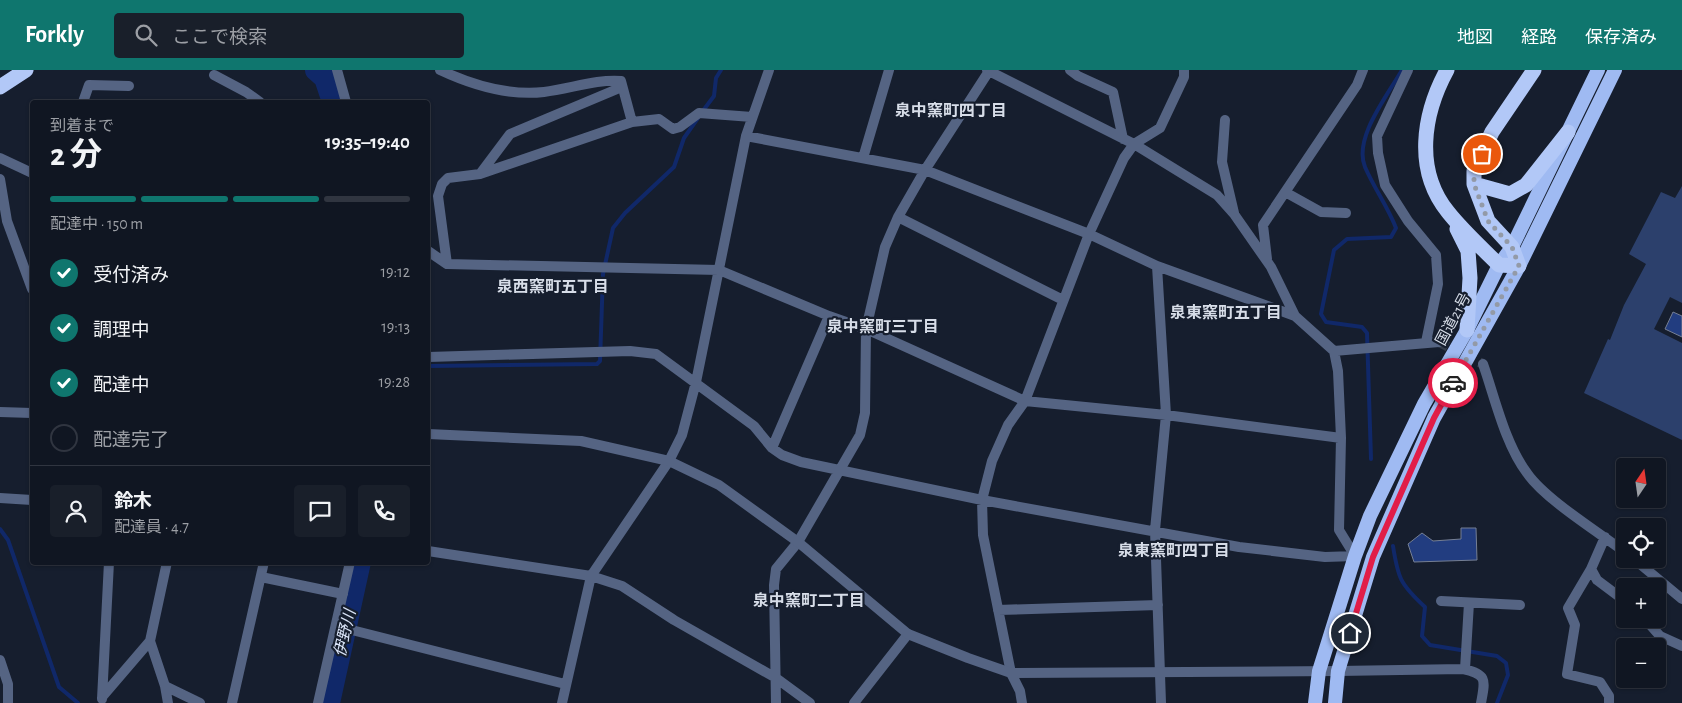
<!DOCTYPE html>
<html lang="ja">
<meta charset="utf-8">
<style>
body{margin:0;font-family:"Alegreya Sans","Noto Sans JP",sans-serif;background:#191f2a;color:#f1f3f6;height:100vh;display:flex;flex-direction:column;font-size:19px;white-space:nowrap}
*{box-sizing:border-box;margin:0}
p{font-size:16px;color:#9c9fa5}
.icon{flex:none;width:28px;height:28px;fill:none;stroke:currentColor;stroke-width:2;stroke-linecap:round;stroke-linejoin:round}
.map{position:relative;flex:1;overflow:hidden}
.drawer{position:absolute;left:30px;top:30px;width:400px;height:465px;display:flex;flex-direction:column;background:#101622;border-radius:5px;box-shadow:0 1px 4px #0004,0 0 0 1px #303540}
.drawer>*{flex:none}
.needle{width:32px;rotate:13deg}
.buttons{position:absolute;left:1616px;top:388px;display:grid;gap:10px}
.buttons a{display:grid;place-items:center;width:50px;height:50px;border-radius:5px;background:#101622;box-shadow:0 1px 4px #0004,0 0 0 1px #303540;font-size:25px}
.pin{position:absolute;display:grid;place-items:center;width:42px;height:42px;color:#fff;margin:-21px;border:2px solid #fff;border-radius:50%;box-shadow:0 1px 5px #0007}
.courier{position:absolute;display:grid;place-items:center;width:50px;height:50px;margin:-25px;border:4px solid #e11d48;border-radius:50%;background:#fff;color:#222;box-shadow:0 1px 6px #0007}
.overview em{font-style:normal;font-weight:700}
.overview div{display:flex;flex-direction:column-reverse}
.overview{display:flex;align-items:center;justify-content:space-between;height:85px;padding:0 20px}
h1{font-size:32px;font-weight:700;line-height:38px}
.bar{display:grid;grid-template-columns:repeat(4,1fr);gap:8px 5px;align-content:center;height:60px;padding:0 20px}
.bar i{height:6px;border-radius:4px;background:#303540}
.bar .selected{background:#0f766e}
.bar p{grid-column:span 4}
.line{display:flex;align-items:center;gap:12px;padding:0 20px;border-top:1px solid #303540}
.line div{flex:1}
.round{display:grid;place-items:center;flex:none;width:52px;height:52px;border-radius:5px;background:#191f2a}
ol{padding:0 20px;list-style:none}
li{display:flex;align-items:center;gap:15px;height:55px}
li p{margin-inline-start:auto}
li .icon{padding:5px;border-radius:50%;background:#0f766e;color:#fff;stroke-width:4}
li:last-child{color:#9c9fa5}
li i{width:28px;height:28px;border:2px solid #303540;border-radius:50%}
header{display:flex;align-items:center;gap:30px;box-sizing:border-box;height:70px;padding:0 25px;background:#0f766e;color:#fff}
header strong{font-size:24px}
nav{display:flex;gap:28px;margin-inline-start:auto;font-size:18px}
.search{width:350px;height:45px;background:#191f2a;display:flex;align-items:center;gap:12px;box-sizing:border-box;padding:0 18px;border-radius:5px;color:#9c9fa5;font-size:19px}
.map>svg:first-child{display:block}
.green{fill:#2c406c}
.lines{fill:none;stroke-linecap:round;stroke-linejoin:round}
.stream{stroke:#102869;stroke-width:4}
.river{stroke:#102869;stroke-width:22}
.building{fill:#223d80;stroke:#757f94}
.minor-tunnel{stroke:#333b4a;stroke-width:10;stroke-dasharray:10 5;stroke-linecap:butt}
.minor{stroke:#556483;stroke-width:10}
.tertiary{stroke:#556483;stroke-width:10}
.trunk{stroke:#9fbaf2;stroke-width:14}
.motorway{stroke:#b2c8f7;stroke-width:15}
.done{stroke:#939aa7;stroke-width:5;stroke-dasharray:0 9}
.route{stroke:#e11d48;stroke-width:6}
.labels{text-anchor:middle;stroke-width:4.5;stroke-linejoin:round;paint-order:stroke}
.street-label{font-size:15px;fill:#d7dde8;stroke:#161e2e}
.neighbourhood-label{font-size:16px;font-weight:bold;fill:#d7dde8;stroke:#161e2e}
.water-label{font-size:16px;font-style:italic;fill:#d9e3f7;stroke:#161e2e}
</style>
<header>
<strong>Forkly</strong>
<div class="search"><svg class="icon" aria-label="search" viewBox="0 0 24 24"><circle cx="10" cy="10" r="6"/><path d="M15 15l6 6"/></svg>ここで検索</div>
<nav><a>地図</a><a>経路</a><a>保存済み</a></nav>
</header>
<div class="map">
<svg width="1682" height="633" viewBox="0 0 1682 633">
<rect width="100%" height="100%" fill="#161e2e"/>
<path class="green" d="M1682 116V233L1670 227 1654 259 1682 273V370L1584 323 1608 269 1610 270 1624 235 1646 194 1629 184 1661 122 1675 128Z"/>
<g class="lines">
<path class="stream" d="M702 42 714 26 716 8 721 0
M428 296 597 294 600 291 603 204 613 158 625 143 674 97 684 68 698 48
M1371 389 1367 263 1362 257 1326 252 1321 244 1334 180 1347 169 1391 167 1396 158C1388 137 1374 118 1365 97 1353 68 1388 25 1402 0
M0 459 8 470 59 617 78 633
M1393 476C1398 508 1400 514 1425 537L1422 566 1430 575 1497 586 1506 593 1508 605 1497 633"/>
<path class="river" d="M316 0 325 8 333 32
M329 633 360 492"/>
</g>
<path class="building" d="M1673 242 1682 246V267L1665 259Z
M1461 458H1476L1477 490 1414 492 1408 474 1422 463 1433 471 1461 469Z"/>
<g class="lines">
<path class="minor-tunnel" d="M1439 272 1483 294"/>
<path class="minor" d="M337 0 346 32
M440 0C472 15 508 26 544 22 570 19 596 9 621 11L632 52
M987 0 1134 74 1217 125 1234 144 1271 197 1295 246
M1070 0 1078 6 1113 22 1123 69
M1408 0 1377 66 1378 83 1385 115 1408 151 1436 185 1438 214 1426 272
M214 5 246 22 260 32
M83 32 89 15 129 16
M1225 50 1222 92 1234 143
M0 88 32 103
M863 88 889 0
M480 104 510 64 622 17
M0 109 7 151 32 219
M1285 122 1321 142 1346 143
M898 147 1063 230
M428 181 447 194 719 200 829 246 866 259 1025 331 1166 345 1341 368
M1267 189 1263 155 1357 15 1363 0
M447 194 438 126 442 114 448 108 480 104 632 52 659 49 673 59 680 57 699 43 752 47
M1157 196 1166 345 1155 460 1161 633
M1334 281 1439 272
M428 287 630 281 656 284 754 356 772 378 782 385 801 392 982 430 1239 477 1325 487 1355 486 1339 460 1341 368 1338 301 1334 281 1295 246 1157 196 1089 164 925 100 746 66
M1483 294C1495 328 1505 374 1527 403 1545 429 1598 462 1625 482
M772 378 829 246
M0 428 32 430
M1605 467 1591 499 1568 538 1575 555 1567 604 1600 612 1609 626V633
M428 481 591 506 622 516 674 550 776 608 810 633
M1634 489 1682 529
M1591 499 1597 510 1625 531
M261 507 343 524
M1441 531 1520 535
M998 540 1158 535
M1645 549 1660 566 1682 576
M336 556 565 614
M150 571 165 616 168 633
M0 590 8 614V633
M1465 599 1469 533
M1338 601 1463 599C1488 604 1485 611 1481 633
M165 616 200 633
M102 627 150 571 167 492
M102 629 109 492
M232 633 264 492
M318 633 350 492
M562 633 591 506 669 391 682 365 696 312 746 66 769 0
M776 633 774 515 776 499 798 472 860 365 865 343 866 259 885 177 898 147 925 100 989 1
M854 633 908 564
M1022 633 1020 621 1011 603 983 465 982 430 992 391 1008 355 1025 331 1089 164 1124 88 1134 74 1160 58 1184 7V0"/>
<path class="tertiary" d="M0 342 32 343
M428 364 581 371 669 391 719 415 798 472 908 564 968 588 1011 603 1338 601"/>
<path class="trunk" d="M1315 633 1319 601 1355 486 1370 446 1424 334 1467 260 1499 195 1512 177 1598 0
M1335 633 1338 601 1373 487 1434 348 1519 196 1615 0"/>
<path class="motorway" d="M1447 0C1423 44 1414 100 1448 142 1463 161 1482 178 1499 195L1519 196 1512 177 1488 151 1474 114V101L1492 62 1534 0
M0 17 26 0
M1474 114 1510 124 1526 115 1568 62
M1457 159 1468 181 1470 208 1467 260"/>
</g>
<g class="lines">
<path class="done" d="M1453 313 1519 196 1512 177 1488 151 1474 114V100L1482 84"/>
<path class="route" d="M1350 563 1373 487 1434 348 1453 313"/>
</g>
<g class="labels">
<g class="street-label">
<text transform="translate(1453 249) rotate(-62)" y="5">国道21号</text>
</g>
<g class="neighbourhood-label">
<text x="951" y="46">泉中窯町四丁目</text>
<text x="553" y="222">泉西窯町五丁目</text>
<text x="1226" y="248">泉東窯町五丁目</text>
<text x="883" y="262">泉中窯町三丁目</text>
<text x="1174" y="486">泉東窯町四丁目</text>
<text x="809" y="536">泉中窯町二丁目</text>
</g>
<g class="water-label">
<text transform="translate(344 563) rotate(-77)" y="6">伊野川</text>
</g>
</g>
</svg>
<div class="buttons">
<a><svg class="needle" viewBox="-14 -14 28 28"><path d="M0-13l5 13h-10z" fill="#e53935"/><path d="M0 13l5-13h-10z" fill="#9c9fa5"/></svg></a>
<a><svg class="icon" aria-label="locate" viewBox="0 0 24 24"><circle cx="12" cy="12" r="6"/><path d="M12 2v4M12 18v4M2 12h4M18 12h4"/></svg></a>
<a>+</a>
<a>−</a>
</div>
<div class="pin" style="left:1482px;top:84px;background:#ea580c"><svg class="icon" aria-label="bag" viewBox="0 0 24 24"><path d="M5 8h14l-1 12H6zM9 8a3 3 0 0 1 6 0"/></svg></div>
<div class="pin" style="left:1350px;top:563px;background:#1f2937"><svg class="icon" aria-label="home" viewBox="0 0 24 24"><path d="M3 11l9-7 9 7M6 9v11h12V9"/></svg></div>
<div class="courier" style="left:1453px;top:313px"><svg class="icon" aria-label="car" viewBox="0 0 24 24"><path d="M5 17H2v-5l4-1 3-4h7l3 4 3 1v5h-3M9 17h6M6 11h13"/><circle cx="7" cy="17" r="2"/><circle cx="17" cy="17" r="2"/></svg></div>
<section class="drawer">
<div class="overview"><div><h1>2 分</h1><p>到着まで</p></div><em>19:35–19:40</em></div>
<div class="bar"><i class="selected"></i><i class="selected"></i><i class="selected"></i><i></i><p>配達中 · 150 m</p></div>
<ol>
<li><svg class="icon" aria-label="check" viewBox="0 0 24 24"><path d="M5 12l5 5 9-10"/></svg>受付済み<p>19:12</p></li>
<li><svg class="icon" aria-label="check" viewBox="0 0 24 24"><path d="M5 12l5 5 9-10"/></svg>調理中<p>19:13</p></li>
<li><svg class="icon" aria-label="check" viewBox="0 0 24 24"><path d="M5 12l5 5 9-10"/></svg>配達中<p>19:28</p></li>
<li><i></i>配達完了</li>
</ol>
<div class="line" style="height:90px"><a class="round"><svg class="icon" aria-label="person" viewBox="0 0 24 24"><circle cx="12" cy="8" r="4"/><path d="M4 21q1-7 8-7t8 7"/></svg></a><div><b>鈴木</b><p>配達員 · 4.7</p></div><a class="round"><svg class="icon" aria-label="chat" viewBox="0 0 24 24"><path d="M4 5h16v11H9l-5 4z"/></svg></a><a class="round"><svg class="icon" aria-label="phone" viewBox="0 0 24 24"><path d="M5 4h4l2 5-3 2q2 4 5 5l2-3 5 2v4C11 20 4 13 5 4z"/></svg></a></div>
</section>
</div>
